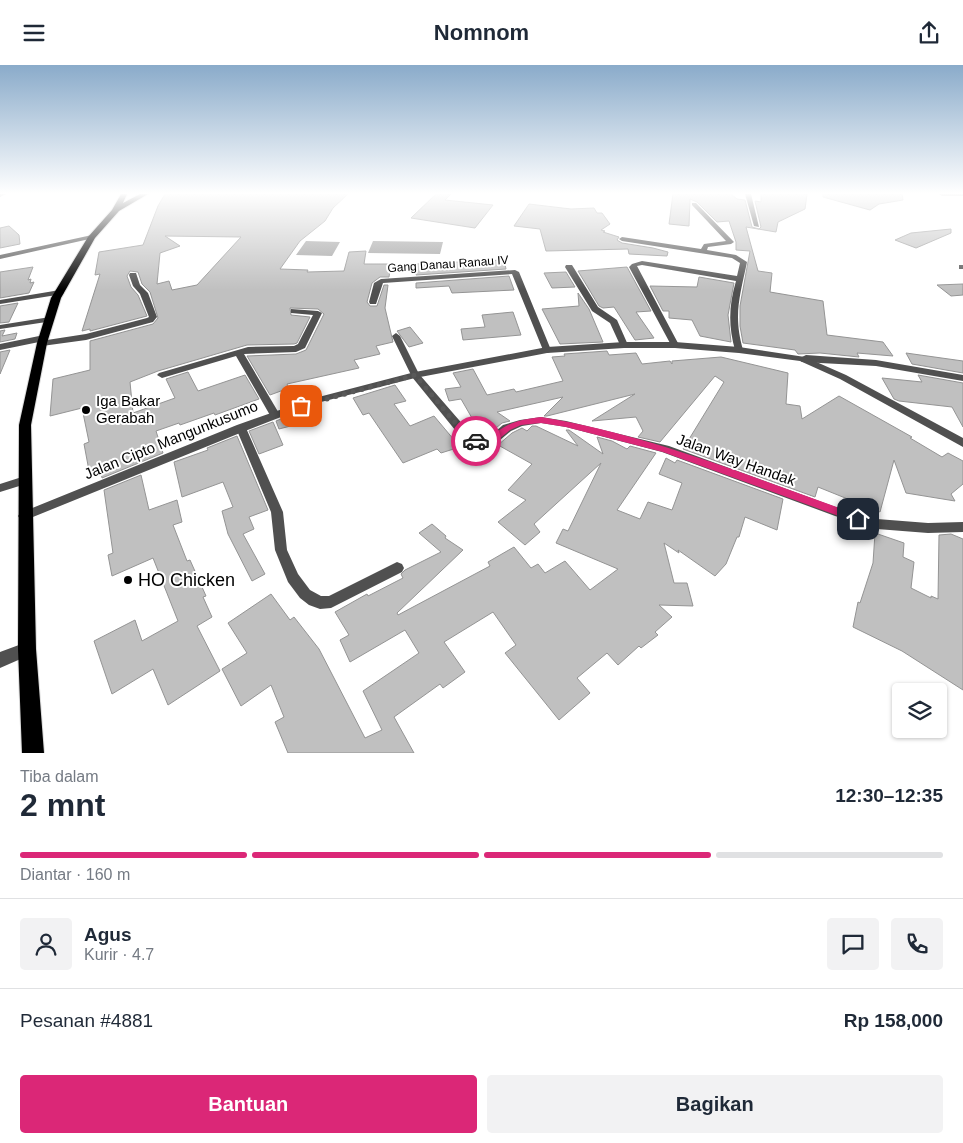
<!DOCTYPE html>
<html lang="id">
<meta charset="utf-8">
<style>
body{margin:0;font-family:Helvetica,sans-serif;background:#f2f2f3;color:#1f2937;height:100vh;display:flex;flex-direction:column;font-size:19px;white-space:nowrap}
*{box-sizing:border-box;margin:0}
p{font-size:16px;color:#747a83}
.icon{flex:none;width:28px;height:28px;fill:none;stroke:currentColor;stroke-width:2;stroke-linecap:round;stroke-linejoin:round}
.map{position:relative;height:688px;overflow:hidden}
.panel{display:flex;flex-direction:column;background:#fff;flex:1}
.panel>*{flex:none}
.controls{position:absolute;left:892px;top:618px;display:grid;gap:10px}
.controls a{display:grid;place-items:center;width:55px;height:55px;border-radius:5px;background:#fff;box-shadow:0 1px 4px #0004;font-size:25px}
.pin{position:absolute;display:grid;place-items:center;width:42px;height:42px;color:#fff;margin:-21px;border-radius:10px;box-shadow:0 2px 8px #0006}
.courier{position:absolute;display:grid;place-items:center;width:50px;height:50px;margin:-25px;border:4px solid #db2777;border-radius:50%;background:#fff;color:#222;box-shadow:0 1px 6px #0007}
.head em{font-style:normal;font-weight:800}
.head div{display:flex;flex-direction:column-reverse}
.head{display:flex;align-items:center;justify-content:space-between;height:85px;padding:0 20px}
h1{font-size:32px;font-weight:800;line-height:38px}
.bar{display:grid;grid-template-columns:repeat(4,1fr);gap:8px 5px;align-content:center;height:60px;padding:0 20px}
.bar i{height:6px;border-radius:4px;background:#e0e1e3}
.bar .active{background:#db2777}
.bar p{grid-column:span 4}
.line{display:flex;align-items:center;gap:12px;padding:0 20px;border-top:1px solid #e0e1e3}
.line div{flex:1}
.round{display:grid;place-items:center;flex:none;width:52px;height:52px;border-radius:5px;background:#f2f2f3}
.button{display:flex;gap:10px;margin-top:auto;padding:10px 20px}
.button a{flex:1;height:58px;border-radius:5px;background:#db2777;color:#fff;font-size:20px;font-weight:800;line-height:58px;text-align:center}
.button a+a{background:#f2f2f3;color:#1f2937}
header{display:flex;justify-content:space-between;align-items:center;height:65px;padding:0 20px;background:#fff;font-size:22px;font-weight:800}
.map>svg:first-child{display:block}
.water{fill:#9e9e9e}
.building{fill:#c0c0c0;stroke:#949494;fill-rule:evenodd}
.lines{fill:none;stroke-linecap:round;stroke-linejoin:round}
.primary-casing{stroke:#dbdbdb;stroke-width:2}
.minor{fill:#505050;fill-rule:evenodd}
.tertiary{fill:#505050;fill-rule:evenodd}
.primary{fill:#000;fill-rule:evenodd}
.route{fill:#db2777}
.done{stroke:#595959;stroke-width:5;stroke-dasharray:0 9}
.poi-dot{fill:#000;stroke:#fff;stroke-width:2}
.labels{text-anchor:middle;stroke-width:4;stroke-linejoin:round;paint-order:stroke}
.far-street-label{font-size:12px;fill:#000;stroke:#fff}
.poi-label{font-size:15px;fill:#000;stroke:#fff;text-anchor:start}
.street-label{font-size:15px;fill:#000;stroke:#fff}
.near-poi-label{font-size:18px;fill:#000;stroke:#fff;text-anchor:start}
</style>
<header><svg class="icon" aria-label="menu" viewBox="0 0 24 24"><path d="M4 6h16M4 12h16M4 18h16"/></svg>Nomnom<svg class="icon" aria-label="share" viewBox="0 0 24 24"><path d="M12 15V3M7 8l5-5 5 5M5 13v7h14v-7"/></svg></header>
<div class="map">
<svg width="963" height="688" viewBox="0 0 963 688">
<rect width="100%" height="100%" fill="#fff"/>
<path class="water" d="M306 176 340 177 332 191 296 190Z
M373 176 443 177 440 189 368 188Z"/>
<path class="building" d="M165 129H348L333 143 325 156 300 176 280 204 308 205 307 207 344 206 349 187 366 186 364 199H391L389 212H380L372 218 367 237 370 241H377L384 220H388L385 243 393 277 376 281 380 289 354 295 359 303 287 319 289 323 270 330 247 291 296 289 306 285 324 249 318 244 290 243 291 250 310 252 297 278 294 279 247 280 158 306 130 317 133 348 175 333 166 314 188 307 198 326 245 310 259 334 215 350 214 348 180 360 179 358 156 366 163 388 102 413 101 407 90 411 84 379 89 377 82 343 50 351 53 314 90 305V276L153 259 158 253 150 227 142 219 138 207 130 206 127 211 131 222 138 230 147 251 90 266V264L82 266 100 209 95 210 99 187 143 180 158 141ZM165 171 241 172 197 220 172 225 169 216 157 219 160 188 180 181Z
M436 129H451L445 135 493 140 475 163 411 153Z
M673 129H731L737 134 745 135 752 162 759 164 761 162 755 136 761 137V129H807L805 144 778 157 776 167 746 162 758 206 772 208 770 227 823 236 827 270 883 277 893 291 857 288 859 292 820 288 798 289 795 285 743 278 740 261V241L750 186 736 185V177L729 156 717 157 697 137 690 134 689 161 669 159Z
M823 129H902L903 135 879 139 870 145 823 132Z
M529 139 571 144 594 143 597 148H602L610 159 601 165 605 166 603 167 619 172 617 175 622 178 653 183 668 187 667 191 629 189 628 184 546 186 540 164 514 161Z
M9 161 19 170 20 179 0 183V163Z
M951 164V168L916 183 895 175 911 168Z
M504 195 506 204 416 210 415 199Z
M33 202 28 215 31 214 30 218 34 217 29 228 0 233V207Z
M627 202 651 246 636 247 654 273 635 275 614 242 603 243 599 241 578 206Z
M566 207 575 222 552 223 544 208Z
M509 211 514 225 452 228 449 221 416 223V218Z
M699 212 734 218 728 250 731 277 700 271 692 255 669 253V246H663L650 221 697 222Z
M963 219V230L951 231 937 220Z
M578 228 589 244 603 277 560 279 542 244 579 241Z
M18 238 9 257 0 258V241Z
M513 247 521 270 463 275 461 264 485 262 482 250Z
M410 262 423 278 409 282 397 266Z
M5 265 2 271 17 268 15 274 0 277V266Z
M10 285 0 309V287Z
M607 286 609 290 636 288 642 299 670 296 672 299V296L721 292 788 308 786 339 800 341 802 354 839 331 912 372 910 373 942 392 948 388 963 396V419L951 429 955 436 906 428 894 395 880 447 818 422 815 432 683 384 724 317 715 311 660 377 638 372 643 366 636 352 592 356 635 329 547 351H544L563 332 497 347 510 356 502 358 496 363 487 357 476 360 461 334 449 336 445 324 461 322 453 308 473 304 487 330 514 324 516 327 563 316 552 292 565 291 564 289Z
M906 288 963 296V308L912 299Z
M918 310 963 318V362L952 342 899 336 894 334 882 313 922 317Z
M395 320 406 336 394 339 410 361 434 351 460 382 441 388 437 384 403 398 369 348 363 350 353 333Z
M299 347 302 358 279 364 276 356Z
M273 357 283 380 259 389 249 366Z
M532 361H536L578 381 566 365H569L603 389 597 372 612 376 627 384 630 381 656 388 617 445 640 454 648 437 672 445 682 418 659 409 666 393 675 398 677 395 783 434 777 465 745 452 739 472H737L726 499 715 511 678 485 679 488 664 478 674 518H687L693 541 659 540 672 552 655 567 658 570 641 583 639 581 618 600 607 588 577 613 590 628 559 655 505 588 516 580 493 547 444 577 465 607 443 623 440 619 394 652 414 688H288L275 657 284 652 271 620 241 641 222 604 247 588 228 558 271 529 290 555 294 552 319 584 365 673 382 665 363 626 419 588 405 565 350 597 340 575 349 570 335 547 367 529 368 531 403 513 401 509 405 505 441 487 419 468 432 459 446 471 445 473 463 485 397 548 398 550 490 501 488 497 514 482 531 503 538 499 545 508 565 496 590 525 618 504 556 478 563 464 568 466 601 398 534 459 540 467 525 480 498 457 526 435 508 425 532 399 498 380 512 368 522 363 527 366Z
M237 371 268 445 249 452 254 464 243 469 265 509 252 516 228 469 222 446 233 442 223 417 182 432 174 397 208 385 207 383Z
M141 410 149 445 177 435 182 457 173 460 187 496 190 495 206 531 203 532 212 552 197 561 220 606 168 640 153 604 112 629 94 576 135 555 142 576 178 556 153 493 112 511 108 490 113 488 104 425Z
M875 468 904 478 903 492 914 497 911 523 931 533V531L938 534 939 470 951 469 963 474V625L902 586 853 562 858 537 860 538 873 498Z"/>
<g class="lines">
<defs>
<path id="primary" d="M121 129H127L123 138 140 129H148L119 146 95 173 61 233 47 278 31 360 36 584 44 688H22L18 584 19 360 37 278 51 233 88 172 112 145Z"/>
</defs>
<use href="#primary" class="primary-casing"/>
<path class="minor" d="M0 129H6L0 132Z
M745 129H751L759 162 754 161Z
M939 129H963V131H942Z
M692 138H696L734 177 731 179 708 182 707 185 736 190 747 197C740 231 733 250 743 285L742 287H736L735 285C728 260 729 240 736 216L642 200 637 201 679 280 675 283 671 280 629 202 632 199 642 196 737 211 740 198 732 193 622 176 619 174 622 172 701 184 704 179 726 176 692 140Z
M566 200H572L598 242 617 255 628 280 627 282H621L610 258 592 246 565 202Z
M959 200H963V204H959Z
M515 205 519 207 551 285 550 287 547 288 543 285 512 209 383 218 376 239H370L369 237 374 218 381 214Z
M130 208H136L140 220 148 228 157 252 153 257 86 275 42 281 39 280V277L0 285V279L44 270 47 271V275L86 269 147 253 149 252 140 229 133 221 129 210Z
M60 225 64 227 63 229 0 239V235Z
M291 244 318 246 322 248 305 283 296 287 244 289 280 350 279 352H271L236 291 162 313 157 310 159 308 248 282 294 281 298 279 313 250 291 248Z
M50 252H53V256L0 264V260Z
M396 268 400 271 419 309 472 370 478 373H488L503 360 520 355 541 352 566 356 669 381 841 444 877 454 928 458 963 457V467L928 468 877 464 835 451 662 387 566 362 541 358 522 361 511 366 494 380 490 381H477L464 376 412 312 392 271Z
M806 290 876 295 963 310V316L876 301 802 297 798 294Z
M241 359 246 363 283 447 287 485 298 509 310 525 321 531H329L397 497 402 499 404 503 402 507 331 543 320 544 309 540 300 533 288 517 275 485 271 447 236 363Z
M25 411 29 412 31 415 29 418 0 427V419Z
M27 577 32 579 34 584 32 589 0 603V587Z"/>
<path class="tertiary" d="M92 170 94 171V173L0 194V190Z
M624 277H675L739 282 805 292 846 310 963 373V382L840 314 800 296 739 288 675 283H624L547 288 415 313 317 338 245 366 28 454 24 456 20 454 18 451 20 448 237 360 311 334 415 307 547 282Z"/>
<use href="#primary" class="primary"/>
</g>
<linearGradient id="sky" x2="0" y2="1"><stop stop-color="#8aabca"/><stop offset="0.57" stop-color="#fff"/><stop offset="1" stop-color="#fff" stop-opacity="0"/></linearGradient>
<rect width="963" height="225" fill="url(#sky)"/>
<path class="route" d="M541 352C652 370 756 414 862 451L863 454 858 458 663 387 566 362 541 358 521 360 510 365 493 379H476L472 376 476 373 488 374C507 358 516 355 541 352Z"/>
<g class="lines">
<path class="done" d="M301 341 415 310 468 373 476 376"/>
</g>
<g class="poi-dot">
<circle cx="86" cy="345" r="5"/>
<circle cx="128" cy="515" r="5"/>
</g>
<g class="labels">
<g class="far-street-label">
<text transform="translate(448 199) rotate(-4)" y="4">Gang Danau Ranau IV</text>
</g>
<g class="poi-label">
<text x="96" y="341">Iga Bakar<tspan x="96" dy="17">Gerabah</tspan></text>
</g>
<g class="street-label">
<text transform="translate(171 375) rotate(-22)" y="5">Jalan Cipto Mangunkusumo</text>
<text transform="translate(736 395) rotate(20)" y="5">Jalan Way Handak</text>
</g>
<g class="near-poi-label">
<text x="138" y="521">HO Chicken</text>
</g>
</g>
</svg>
<div class="controls">
<a><svg class="icon" aria-label="layers" viewBox="0 0 24 24"><path d="M12 4l9 5-9 5-9-5zM3 14l9 5 9-5"/></svg></a>
</div>
<div class="pin" style="left:301px;top:341px;background:#ea580c"><svg class="icon" aria-label="bag" viewBox="0 0 24 24"><path d="M5 8h14l-1 12H6zM9 8a3 3 0 0 1 6 0"/></svg></div>
<div class="pin" style="left:858px;top:454px;background:#1f2937"><svg class="icon" aria-label="home" viewBox="0 0 24 24"><path d="M3 11l9-7 9 7M6 9v11h12V9"/></svg></div>
<div class="courier" style="left:476px;top:376px"><svg class="icon" aria-label="car" viewBox="0 0 24 24"><path d="M5 17H2v-5l4-1 3-4h7l3 4 3 1v5h-3M9 17h6M6 11h13"/><circle cx="7" cy="17" r="2"/><circle cx="17" cy="17" r="2"/></svg></div>
</div>
<section class="panel">
<div class="head"><div><h1>2 mnt</h1><p>Tiba dalam</p></div><em>12:30–12:35</em></div>
<div class="bar"><i class="active"></i><i class="active"></i><i class="active"></i><i></i><p>Diantar · 160 m</p></div>
<div class="line" style="height:90px"><a class="round"><svg class="icon" aria-label="person" viewBox="0 0 24 24"><circle cx="12" cy="8" r="4"/><path d="M4 21q1-7 8-7t8 7"/></svg></a><div><b>Agus</b><p>Kurir · 4.7</p></div><a class="round"><svg class="icon" aria-label="chat" viewBox="0 0 24 24"><path d="M4 5h16v11H9l-5 4z"/></svg></a><a class="round"><svg class="icon" aria-label="phone" viewBox="0 0 24 24"><path d="M5 4h4l2 5-3 2q2 4 5 5l2-3 5 2v4C11 20 4 13 5 4z"/></svg></a></div>
<div class="line" style="height:65px"><div>Pesanan #4881</div><b>Rp 158,000</b></div>
<div class="button"><a>Bantuan</a><a>Bagikan</a></div>
</section>
